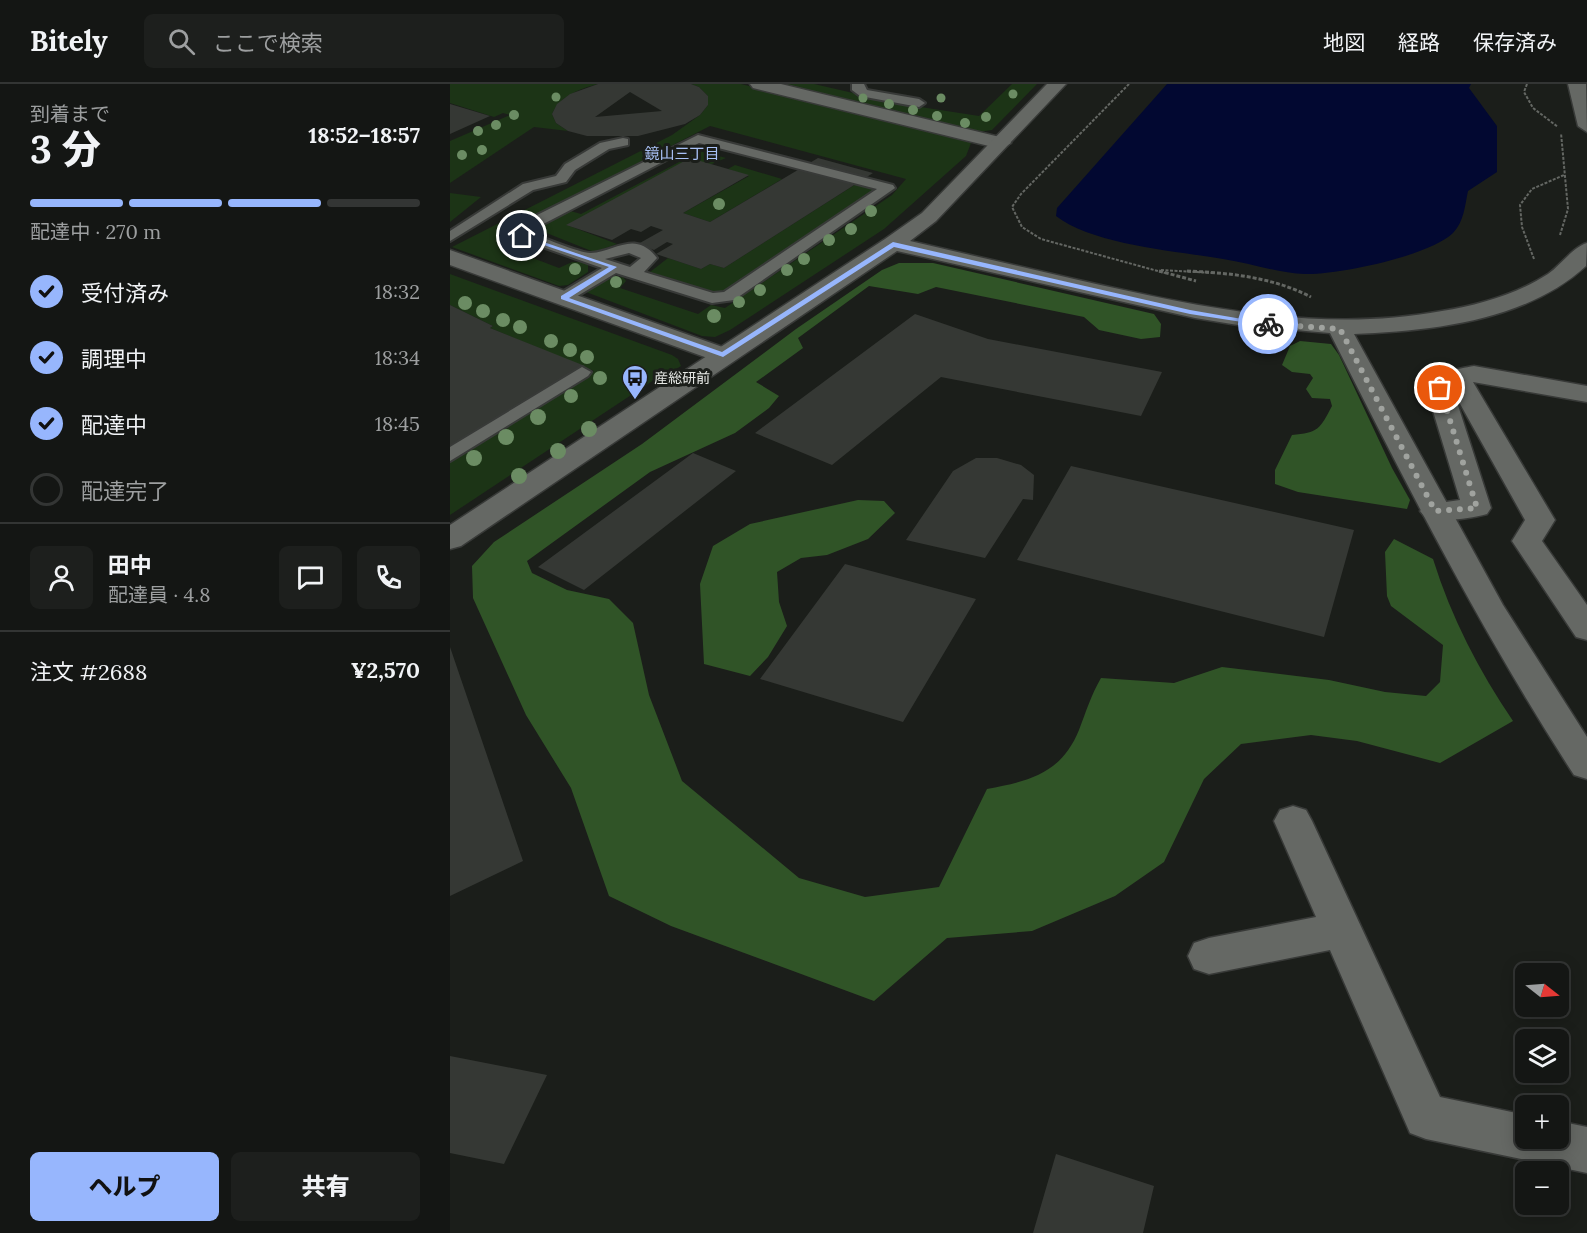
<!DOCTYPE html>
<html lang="ja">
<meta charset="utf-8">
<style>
body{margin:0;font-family:Lora,"Noto Sans JP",serif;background:#1d1f1d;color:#f1f3f6;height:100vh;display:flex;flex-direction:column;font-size:22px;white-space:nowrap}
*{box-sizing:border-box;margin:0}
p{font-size:20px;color:#9d9fa0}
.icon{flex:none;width:33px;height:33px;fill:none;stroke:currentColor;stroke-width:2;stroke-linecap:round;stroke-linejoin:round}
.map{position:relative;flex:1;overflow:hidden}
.panel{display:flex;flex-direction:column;background:#141614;width:450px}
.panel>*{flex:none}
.needle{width:39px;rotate:107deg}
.controls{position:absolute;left:1065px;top:879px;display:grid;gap:12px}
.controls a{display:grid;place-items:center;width:54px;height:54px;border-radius:9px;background:#141614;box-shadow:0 3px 15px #0003,0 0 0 2px #333534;font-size:30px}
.pin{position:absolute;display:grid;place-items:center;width:51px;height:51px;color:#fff;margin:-26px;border:3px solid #fff;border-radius:50%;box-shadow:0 2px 6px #0007}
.courier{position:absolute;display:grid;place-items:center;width:60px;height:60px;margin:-30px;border:4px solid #97b6fd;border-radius:50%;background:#fff;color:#222;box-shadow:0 2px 8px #0007}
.summary em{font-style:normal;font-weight:800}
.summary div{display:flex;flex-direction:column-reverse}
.summary{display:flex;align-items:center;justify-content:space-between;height:102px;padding:0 30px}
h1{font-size:39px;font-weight:800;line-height:45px}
.bar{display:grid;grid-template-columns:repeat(4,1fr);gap:9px 6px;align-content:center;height:72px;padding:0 30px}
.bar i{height:8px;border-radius:4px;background:#333534}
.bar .current{background:#97b6fd}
.bar p{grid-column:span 4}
.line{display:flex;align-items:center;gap:15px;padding:0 30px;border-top:2px solid #333534}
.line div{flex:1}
.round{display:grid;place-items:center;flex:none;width:63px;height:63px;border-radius:9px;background:#1d1f1d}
ol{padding:0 30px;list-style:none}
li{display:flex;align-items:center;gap:18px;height:66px}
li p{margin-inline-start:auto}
li .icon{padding:6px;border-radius:50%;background:#97b6fd;color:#111;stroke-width:4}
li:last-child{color:#9d9fa0}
li i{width:33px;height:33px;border:3px solid #333534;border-radius:50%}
.cta{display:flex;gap:12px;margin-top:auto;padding:12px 30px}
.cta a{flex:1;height:69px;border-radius:9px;background:#97b6fd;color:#111;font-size:24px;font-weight:800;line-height:69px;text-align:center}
.cta a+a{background:#1d1f1d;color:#f1f3f6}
header{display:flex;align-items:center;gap:36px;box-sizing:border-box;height:84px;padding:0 30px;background:#141614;border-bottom:2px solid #333534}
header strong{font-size:28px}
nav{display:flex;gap:33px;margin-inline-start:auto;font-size:21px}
.search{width:420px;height:54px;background:#1d1f1d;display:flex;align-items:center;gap:15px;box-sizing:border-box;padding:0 21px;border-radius:9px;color:#9d9fa0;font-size:22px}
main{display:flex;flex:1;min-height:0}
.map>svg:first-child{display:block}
.green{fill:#1c3416}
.forest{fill:#305427}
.water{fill:#020831}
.building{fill:#353834;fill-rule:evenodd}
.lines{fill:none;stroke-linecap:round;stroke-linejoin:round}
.service-casing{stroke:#383a38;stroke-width:4}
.minor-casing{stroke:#383a38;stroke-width:3}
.tertiary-casing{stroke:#383a38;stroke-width:3}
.path-far1{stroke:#646763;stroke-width:2;stroke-dasharray:3 1.5;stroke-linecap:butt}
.path{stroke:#646763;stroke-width:3;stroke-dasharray:4 2;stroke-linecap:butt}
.service{fill:#656864;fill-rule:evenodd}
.minor{fill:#656864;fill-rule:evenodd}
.tertiary{fill:#656864;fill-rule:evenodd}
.tree{fill:#6b8c63}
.route{fill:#97b6fd}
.done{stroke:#a0a39f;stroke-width:6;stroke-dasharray:0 10.8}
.labels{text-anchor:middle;stroke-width:6;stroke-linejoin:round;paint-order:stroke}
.far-poi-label{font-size:14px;fill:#e8eae7;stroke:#1b1e1a;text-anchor:start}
.far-neighbourhood-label{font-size:15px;fill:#a9c1f6;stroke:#1b1e1a}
</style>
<header>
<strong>Bitely</strong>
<div class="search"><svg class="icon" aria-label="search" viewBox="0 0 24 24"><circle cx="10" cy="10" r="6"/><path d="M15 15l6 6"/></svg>ここで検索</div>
<nav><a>地図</a><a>経路</a><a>保存済み</a></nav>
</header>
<main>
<section class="panel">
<div class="summary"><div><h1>3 分</h1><p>到着まで</p></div><em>18:52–18:57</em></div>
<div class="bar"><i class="current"></i><i class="current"></i><i class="current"></i><i></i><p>配達中 · 270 m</p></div>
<ol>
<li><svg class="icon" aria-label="check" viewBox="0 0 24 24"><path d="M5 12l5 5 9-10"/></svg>受付済み<p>18:32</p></li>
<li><svg class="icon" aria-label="check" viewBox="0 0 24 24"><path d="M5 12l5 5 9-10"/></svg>調理中<p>18:34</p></li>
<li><svg class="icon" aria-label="check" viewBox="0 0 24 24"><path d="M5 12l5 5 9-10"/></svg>配達中<p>18:45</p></li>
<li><i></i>配達完了</li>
</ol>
<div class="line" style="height:108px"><a class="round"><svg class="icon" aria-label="person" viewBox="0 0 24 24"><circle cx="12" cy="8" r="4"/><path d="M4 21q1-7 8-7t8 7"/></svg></a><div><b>田中</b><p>配達員 · 4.8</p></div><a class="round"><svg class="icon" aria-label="chat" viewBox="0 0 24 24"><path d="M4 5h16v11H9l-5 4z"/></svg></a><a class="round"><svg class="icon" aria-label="phone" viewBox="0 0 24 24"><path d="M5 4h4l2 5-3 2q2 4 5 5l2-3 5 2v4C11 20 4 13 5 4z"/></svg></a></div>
<div class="line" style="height:78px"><div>注文 #2688</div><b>¥2,570</b></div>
<div class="cta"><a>ヘルプ</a><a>共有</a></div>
</section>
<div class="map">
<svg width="1137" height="1149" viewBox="0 0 1137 1149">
<rect width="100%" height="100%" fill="#1b1e1a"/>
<path class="green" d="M0 0H148C129 5 110 12 102 30L106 39 118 47 84 43 0 99V57L60 31 53 29 44 33 0 19Z
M241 0H291L517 57 521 59 516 72 434 145 280 246 265 253 252 252 136 208 156 195 173 193 176 197 170 204 248 230 261 221 275 224 442 111 456 95 260 42 71 139 58 153 46 160 109 184 122 178H138V188L118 201 109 202 2 163 222 51 250 31 258 21V12L249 3Z
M328 0H364L451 20 529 32 562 0H587L542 46 522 49Z
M250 67 276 74 117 141 167 160 144 168 84 144 117 126 131 130Z
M285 81 332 95 260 138 233 129 299 92 278 85Z
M406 100 429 106 283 207 268 209 200 188 218 174 251 185 260 180 274 184Z
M0 109 31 113 0 138Z
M0 190 222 271 228 275 231 282 221 288H216L0 431V378L144 287 40 244 43 242 0 221Z"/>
<path class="forest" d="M449 179H483L704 230 711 240 710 253 691 255 649 246 634 233 486 203 468 210 419 202 348 254 353 264 306 298 329 312 319 324 285 349 200 388 77 477 82 489 117 506 159 515 183 539 199 611 232 697 349 794 415 813 489 803 537 705C579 697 611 690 629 646 636 628 641 611 651 594L724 599 772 583 879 596 935 608 976 612 990 598 993 561 941 522 937 512 935 468 944 455 983 475C1001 533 1029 587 1063 637L990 679 907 657 861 651 791 660 754 695 714 778 665 812 582 847 497 854 424 917 221 842 159 812 121 704 76 631 23 514 22 482 44 458 192 360 346 245 432 186Z
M850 257 881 260 889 271 942 384 960 416 957 425 848 408 825 400V386L842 351C868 349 870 345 882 322L880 315 862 314 856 305 863 294 860 290 842 288 832 281 840 262Z
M408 416 434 417 445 429 418 455 377 471 351 474 327 488 329 518 337 542 318 573 300 592 254 580 250 500 263 462 300 440Z"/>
<path class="water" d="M717 0H1021L1019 4 1047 42V88L1018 107C1015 121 1014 138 1003 149 979 172 888 191 855 190 828 189 800 179 773 175 727 167 643 161 606 132L607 124Z"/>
<path class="building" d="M148 0H241L249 3 258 12V21L250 31 235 40 188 52H137L118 47 106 39 102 30 107 20 120 10ZM180 8 212 27 145 33Z
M0 20 40 32 0 50Z
M240 74 299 91 233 129 260 138 368 74 423 89 274 184 260 180 251 185 206 170 223 160 217 158 204 166 188 160 213 146 201 142 191 148 181 145 162 156 116 141Z
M0 221 43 242 40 244 135 282 0 367Z
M465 230 538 255 712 288 691 332 491 293 382 381 305 349Z
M243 369 286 387 134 506 88 483Z
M526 374H547L571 381 584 391 583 416 573 415 535 474 456 456 503 387Z
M621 382 904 446 874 553 567 476Z
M395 480 526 515 453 638 310 595Z
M0 563 73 777 0 812Z
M0 972 97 991 54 1080 0 1069Z
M606 1070 704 1102 693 1149H583Z"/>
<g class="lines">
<defs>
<path id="service" d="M402 0H414L417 6 469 15 475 19 469 23 410 12 402 6Z
M248 51 443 101 445 104 284 216 262 219 166 189 119 217H107L105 214 107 211 152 184 67 154 63 148 69 140ZM249 59 427 105 274 208 263 209 194 188 207 174C185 145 165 168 141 169 132 170 89 152 78 148ZM179 169 191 174 180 183 155 175Z
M173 54 178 55V61L159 65 125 86 116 98 83 106 0 157V147L73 100 106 92 115 80 150 59Z
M132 283 141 288 138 292 0 377V363Z"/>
<path id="minor" d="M300 0H331L558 55 561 59 551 65 303 4Z
M0 166 281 266 284 271 281 276 272 278 263 276 0 181Z
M1024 282 1137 302V318L1023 298 1105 436 1092 457 1137 521V556L1126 553 1062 457 1075 436 1004 309 1041 424 1037 430C1018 435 994 438 975 433L970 427 975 421 1010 416 976 304C987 288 1007 285 1024 282Z
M843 722 856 726 862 737 990 1013 1076 1031V1054H1108V1037L1137 1043V1089L976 1055 960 1049 880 866 759 890 744 885 738 872 744 859 759 854 866 833 824 737 830 726Z"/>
<path id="tertiary" d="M597 0H616L486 137 460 157C515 170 569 182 624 195 743 222 870 250 992 227 1029 221 1067 210 1098 190 1111 181 1123 163 1137 159L1136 182C1076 237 982 247 904 250L1053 521 1137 653V695L1124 691C1032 549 956 400 880 249L794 242 745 234 447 167 11 462 0 465V441L435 155 472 129Z
M1118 0H1136L1137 48 1128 42Z"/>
</defs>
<use href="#service" class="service-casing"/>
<use href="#minor" class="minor-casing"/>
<use href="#tertiary" class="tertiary-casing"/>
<path class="path-far1" d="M679 0 571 110 562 123 572 143 591 155 715 189
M1077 0 1074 8 1083 24 1108 43
M1110 151 1118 125 1111 49
M1084 175 1072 143 1070 121 1082 105 1114 91
M711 186 765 189"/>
<path class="path" d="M709 187 746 197
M737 187C780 189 822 193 861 213"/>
<use href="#service" class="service"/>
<use href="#minor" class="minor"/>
<use href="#tertiary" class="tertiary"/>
</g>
<g class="tree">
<circle cx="563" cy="10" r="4.5"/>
<circle cx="106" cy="13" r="4.5"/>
<circle cx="413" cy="14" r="4.5"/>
<circle cx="491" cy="14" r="4.5"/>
<circle cx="439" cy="20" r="5"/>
<circle cx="463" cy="26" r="5"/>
<circle cx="64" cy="31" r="5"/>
<circle cx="487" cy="32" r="5"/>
<circle cx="536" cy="33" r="5"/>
<circle cx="515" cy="39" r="5"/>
<circle cx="46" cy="41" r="5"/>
<circle cx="28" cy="47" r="5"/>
<circle cx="32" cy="66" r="5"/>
<circle cx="12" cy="71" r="5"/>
<circle cx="269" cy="120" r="6"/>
<circle cx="421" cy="127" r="6"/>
<circle cx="401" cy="145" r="6"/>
<circle cx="379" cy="156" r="6"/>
<circle cx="354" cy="175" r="6"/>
<circle cx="125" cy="185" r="6"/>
<circle cx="337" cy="186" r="6"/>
<circle cx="166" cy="198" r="6"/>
<circle cx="310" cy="206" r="6"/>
<circle cx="289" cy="218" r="6"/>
<circle cx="15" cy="219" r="7"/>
<circle cx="33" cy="227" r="7"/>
<circle cx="264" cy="232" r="7"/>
<circle cx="53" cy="236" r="7"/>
<circle cx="70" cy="243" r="7"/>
<circle cx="101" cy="257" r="7"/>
<circle cx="120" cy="266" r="7"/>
<circle cx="137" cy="273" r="7"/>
<circle cx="150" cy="294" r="7"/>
<circle cx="121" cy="312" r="7"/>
<circle cx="88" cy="333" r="8"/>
<circle cx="139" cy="345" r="8"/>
<circle cx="56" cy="353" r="8"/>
<circle cx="108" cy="367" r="8"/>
<circle cx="24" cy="374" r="8"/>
<circle cx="69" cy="392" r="8"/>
</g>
<path class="route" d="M70 150 167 183 119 214 272 268 443 158 740 226 821 240 818 242 740 230 444 163 273 273 111 215V212L159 183 70 153Z"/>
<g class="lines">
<path class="done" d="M818 240 890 245 985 427 1027 424 990 304"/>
</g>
<defs>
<symbol id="bus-pin" viewBox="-11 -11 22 30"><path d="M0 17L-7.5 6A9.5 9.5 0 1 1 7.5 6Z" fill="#97b6fd" stroke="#1b1e1a"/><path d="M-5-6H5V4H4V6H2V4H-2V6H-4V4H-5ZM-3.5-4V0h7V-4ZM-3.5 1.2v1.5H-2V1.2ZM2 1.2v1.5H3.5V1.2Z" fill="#111"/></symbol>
</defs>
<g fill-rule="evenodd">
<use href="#bus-pin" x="170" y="279" width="30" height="40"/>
</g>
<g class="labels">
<g class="far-poi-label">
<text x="204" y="299">産総研前</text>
</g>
<g class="far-neighbourhood-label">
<text x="232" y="75">鏡山三丁目</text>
</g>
</g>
</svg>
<div class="controls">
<a><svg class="needle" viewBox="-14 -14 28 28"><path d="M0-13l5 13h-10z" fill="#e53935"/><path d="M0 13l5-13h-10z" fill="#9d9fa0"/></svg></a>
<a><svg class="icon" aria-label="layers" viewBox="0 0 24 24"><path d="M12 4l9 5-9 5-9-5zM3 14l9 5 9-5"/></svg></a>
<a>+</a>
<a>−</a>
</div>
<div class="pin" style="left:990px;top:304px;background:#ea580c"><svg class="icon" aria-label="bag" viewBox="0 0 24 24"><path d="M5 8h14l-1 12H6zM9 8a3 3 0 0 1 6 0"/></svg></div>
<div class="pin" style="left:72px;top:152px;background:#1f2937"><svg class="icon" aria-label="home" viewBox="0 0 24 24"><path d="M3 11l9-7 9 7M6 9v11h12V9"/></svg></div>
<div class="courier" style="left:818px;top:240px"><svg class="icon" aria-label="bike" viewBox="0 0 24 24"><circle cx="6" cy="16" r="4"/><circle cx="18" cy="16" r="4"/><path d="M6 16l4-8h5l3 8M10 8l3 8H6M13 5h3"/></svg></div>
</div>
</main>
